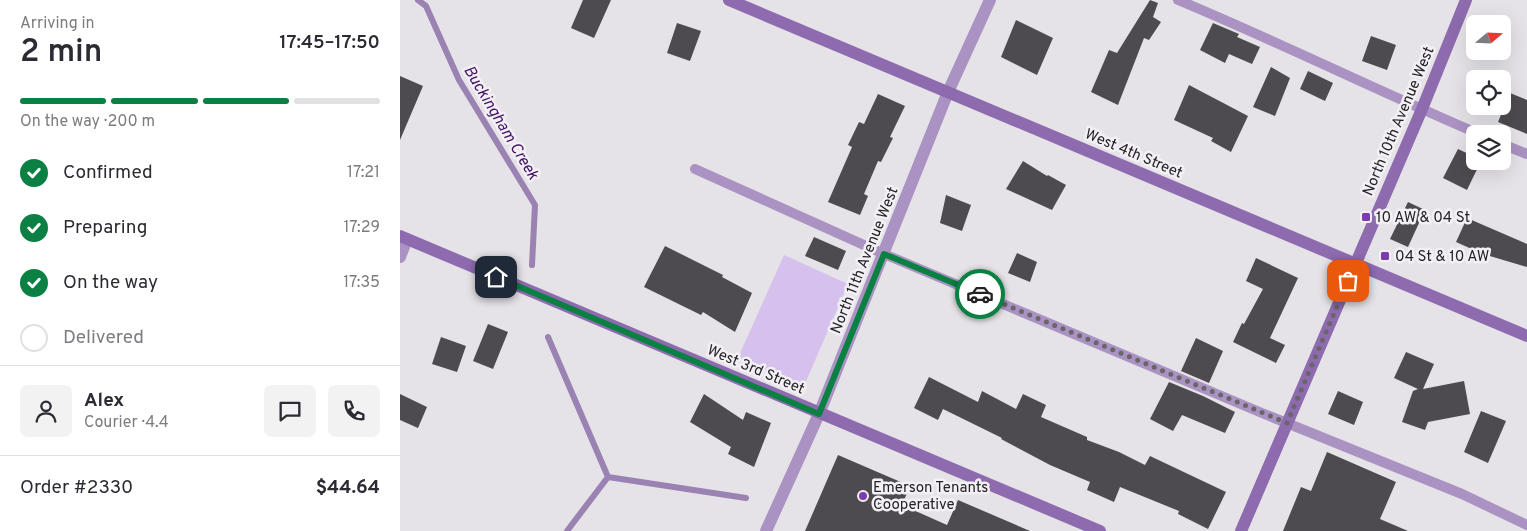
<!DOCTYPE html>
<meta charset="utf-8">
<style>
body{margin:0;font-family:Overpass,sans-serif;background:#f2f2f3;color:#2b2b33;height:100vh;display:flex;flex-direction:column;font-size:19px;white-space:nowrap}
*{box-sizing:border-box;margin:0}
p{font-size:16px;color:#7c7c81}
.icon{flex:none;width:28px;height:28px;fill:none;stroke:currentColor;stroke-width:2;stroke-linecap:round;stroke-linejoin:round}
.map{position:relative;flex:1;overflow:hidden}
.side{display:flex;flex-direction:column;background:#fff;width:400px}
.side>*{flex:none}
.needle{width:32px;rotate:71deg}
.buttons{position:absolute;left:1066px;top:15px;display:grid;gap:10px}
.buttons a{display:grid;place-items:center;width:45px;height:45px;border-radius:8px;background:#fff;box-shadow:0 5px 20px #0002;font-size:25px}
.pin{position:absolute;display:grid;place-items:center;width:42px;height:42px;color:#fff;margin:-21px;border-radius:10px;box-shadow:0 2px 8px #0006}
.courier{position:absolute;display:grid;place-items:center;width:50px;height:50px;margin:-25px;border:4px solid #0b8043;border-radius:50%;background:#fff;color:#222;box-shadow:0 1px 6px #0007}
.overview em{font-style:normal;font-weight:600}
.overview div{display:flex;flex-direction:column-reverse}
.overview{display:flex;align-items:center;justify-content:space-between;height:85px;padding:0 20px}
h1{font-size:32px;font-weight:600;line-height:38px}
.bar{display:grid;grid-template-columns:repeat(4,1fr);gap:8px 5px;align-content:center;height:60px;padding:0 20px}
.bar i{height:6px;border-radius:4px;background:#e1e1e2}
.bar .selected{background:#0b8043}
.bar p{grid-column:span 4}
.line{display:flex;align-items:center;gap:12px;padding:0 20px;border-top:1px solid #e1e1e2}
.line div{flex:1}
.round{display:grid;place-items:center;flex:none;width:52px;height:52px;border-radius:8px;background:#f2f2f3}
ol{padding:0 20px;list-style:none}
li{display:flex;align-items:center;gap:15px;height:55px}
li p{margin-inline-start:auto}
li .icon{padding:5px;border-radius:50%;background:#0b8043;color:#fff;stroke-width:4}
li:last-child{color:#7c7c81}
li i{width:28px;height:28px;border:2px solid #e1e1e2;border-radius:50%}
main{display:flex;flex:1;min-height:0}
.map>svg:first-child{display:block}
.green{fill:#d6c0ed}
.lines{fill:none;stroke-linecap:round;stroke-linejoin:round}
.stream{stroke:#9a82b3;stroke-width:6}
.building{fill:#4d4b4f}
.lane{stroke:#aa92c2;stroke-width:10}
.street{stroke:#aa92c2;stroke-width:12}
.secondary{stroke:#8e6aaf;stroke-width:12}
.done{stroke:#686669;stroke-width:5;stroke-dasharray:0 9}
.route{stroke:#0b8043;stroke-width:6}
.poi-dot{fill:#7d3bb0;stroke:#f2f0f5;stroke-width:2}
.labels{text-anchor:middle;stroke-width:5;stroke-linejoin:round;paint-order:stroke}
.street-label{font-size:15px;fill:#242325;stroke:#f2f0f5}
.poi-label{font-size:15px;fill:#242325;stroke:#f2f0f5;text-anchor:start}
.water-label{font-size:16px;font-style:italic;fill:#431464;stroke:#f2f0f5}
</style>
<main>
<section class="side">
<div class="overview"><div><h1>2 min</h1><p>Arriving in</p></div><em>17:45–17:50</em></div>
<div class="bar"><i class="selected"></i><i class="selected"></i><i class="selected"></i><i></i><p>On the way · 200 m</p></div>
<ol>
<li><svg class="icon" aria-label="check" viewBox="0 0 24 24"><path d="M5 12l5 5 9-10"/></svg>Confirmed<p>17:21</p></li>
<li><svg class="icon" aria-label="check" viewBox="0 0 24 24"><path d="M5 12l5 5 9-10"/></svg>Preparing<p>17:29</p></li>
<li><svg class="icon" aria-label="check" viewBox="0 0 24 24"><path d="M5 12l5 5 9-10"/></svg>On the way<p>17:35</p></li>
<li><i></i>Delivered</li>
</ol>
<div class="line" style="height:90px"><a class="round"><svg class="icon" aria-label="person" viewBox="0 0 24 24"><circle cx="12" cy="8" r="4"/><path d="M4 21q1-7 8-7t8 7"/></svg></a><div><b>Alex</b><p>Courier · 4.4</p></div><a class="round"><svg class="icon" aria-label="chat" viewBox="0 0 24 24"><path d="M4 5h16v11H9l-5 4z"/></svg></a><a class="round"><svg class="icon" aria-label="phone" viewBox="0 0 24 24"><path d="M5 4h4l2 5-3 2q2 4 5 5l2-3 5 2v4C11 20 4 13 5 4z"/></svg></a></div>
<div class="line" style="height:65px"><div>Order #2330</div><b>$44.64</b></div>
</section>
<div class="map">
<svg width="1127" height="531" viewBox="0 0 1127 531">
<rect width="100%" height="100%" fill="#e5e3e7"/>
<path class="green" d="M384 255 448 284 404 386 338 358Z"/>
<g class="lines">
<path class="stream" d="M18 0 26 6 59 80 135 205 132 265
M148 337 208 477 167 531
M208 477 346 498"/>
</g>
<path class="building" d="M183 0H211L194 38 171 28Z
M750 0 758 3 753 17 761 22 749 40 744 38 718 105 691 92 709 50 717 53Z
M616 20 653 38 637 75 601 57Z
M277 23 301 31 290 61 267 53Z
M813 23 839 34 837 37 860 47 852 64 829 54 825 63 800 50Z
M971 36 996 45 987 70 962 61Z
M871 67 890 78 875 116 853 107Z
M908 71 933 83 925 101 900 89Z
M0 76 23 86 0 140Z
M789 85 848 116 831 152 811 141 813 138 774 120Z
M1110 93 1127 100V134L1098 122Z
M478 94 505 106 490 137 493 138 481 162 478 161 464 194 468 196 460 215 428 202 452 147 448 145 459 122 464 124Z
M1058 149 1075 157V161H1081L1067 190 1043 178Z
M623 161 647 176 648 175 666 185 652 210 606 189Z
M546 195 571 205 562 231 540 223Z
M1008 202 1025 210 1008 247 990 239Z
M1067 218 1127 244V267L1083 254 1056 242Z
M414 237 446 251 438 270 405 256Z
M265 246 323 275 322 277 352 293 335 332 303 312 301 315 244 287Z
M617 253 637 262 630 282 608 273Z
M856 258 898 278 870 338 885 345 876 363 833 342 842 323 844 324 863 289 846 281Z
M88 324 108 332 93 369 73 361Z
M41 337 66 346 57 372 32 364Z
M796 338 823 351 809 383 781 371Z
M1006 352 1034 364 1023 389 1064 381 1070 414 1028 422 1025 430 1002 422 1013 391 1018 389 994 378Z
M529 377 578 402 582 391 616 409 623 394 646 405 641 417 687 437V440L719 452 745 465 750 456 826 492 808 529 778 514 779 511 720 487 714 502 687 490 690 482 650 465 601 439 602 438 543 409 538 420 514 408Z
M769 382 803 396 835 412 825 433 782 415 773 431 750 419Z
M938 391 963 402 954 425 928 414Z
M0 394 27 407 18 428 0 420Z
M304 394 343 420 346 412 371 423 354 467 328 454 331 447 290 422Z
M1081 411 1106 421 1088 463 1064 452Z
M927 452 996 482 980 519 1008 531H883L901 487 911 491Z
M438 455 510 486 502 505 547 525 558 500 630 531H405Z"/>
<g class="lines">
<path class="lane" d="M778 0C879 42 978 91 1079 134
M1102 144 1127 154
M295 169 484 254 862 413 1062 494 1127 525"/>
<path class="street" d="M0 257 7 239
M366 531 419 414 548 92 590 0"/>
<path class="secondary" d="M329 0 1127 336
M0 236 700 531
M841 531 1022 109 1066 0"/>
</g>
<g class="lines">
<path class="done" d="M580 294 887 423 948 281"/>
<path class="route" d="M96 277 419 414 484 254 580 294"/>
</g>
<g class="poi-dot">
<rect x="961" y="212" width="10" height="10" rx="2.5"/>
<rect x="980" y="251" width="10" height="10" rx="2.5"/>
<circle cx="463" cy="496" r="5"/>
</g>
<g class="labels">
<g class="street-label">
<text transform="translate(998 121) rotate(-67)" y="5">North 10th Avenue West</text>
<text transform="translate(734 153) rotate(23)" y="5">West 4th Street</text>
<text transform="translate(464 260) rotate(-68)" y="5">North 11th Avenue West</text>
<text transform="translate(356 369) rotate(23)" y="5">West 3rd Street</text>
</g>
<g class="poi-label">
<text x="976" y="222">10 AW &amp; 04 St</text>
<text x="995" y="261">04 St &amp; 10 AW</text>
<text x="473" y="492">Emerson Tenants<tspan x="473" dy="17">Cooperative</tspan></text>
</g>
<g class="water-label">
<text transform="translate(102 122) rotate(59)" y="6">Buckingham Creek</text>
</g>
</g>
</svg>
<div class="buttons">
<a><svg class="needle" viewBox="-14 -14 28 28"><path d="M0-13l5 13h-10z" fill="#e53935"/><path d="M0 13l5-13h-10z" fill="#7c7c81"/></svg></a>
<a><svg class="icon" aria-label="locate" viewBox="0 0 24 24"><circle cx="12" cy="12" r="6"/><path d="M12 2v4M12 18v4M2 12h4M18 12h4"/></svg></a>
<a><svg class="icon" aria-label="layers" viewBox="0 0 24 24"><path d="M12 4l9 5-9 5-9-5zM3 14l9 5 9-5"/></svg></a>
</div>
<div class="pin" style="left:948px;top:281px;background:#ea580c"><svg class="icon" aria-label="bag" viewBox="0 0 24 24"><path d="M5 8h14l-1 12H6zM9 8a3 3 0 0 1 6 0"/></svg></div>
<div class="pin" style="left:96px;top:277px;background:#1f2937"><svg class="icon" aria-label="home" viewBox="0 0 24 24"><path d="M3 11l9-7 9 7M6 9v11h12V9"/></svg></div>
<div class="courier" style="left:580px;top:294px"><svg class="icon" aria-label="car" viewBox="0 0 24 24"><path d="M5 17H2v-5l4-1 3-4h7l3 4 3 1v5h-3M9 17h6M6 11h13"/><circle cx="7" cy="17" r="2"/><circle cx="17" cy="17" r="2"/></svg></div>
</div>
</main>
